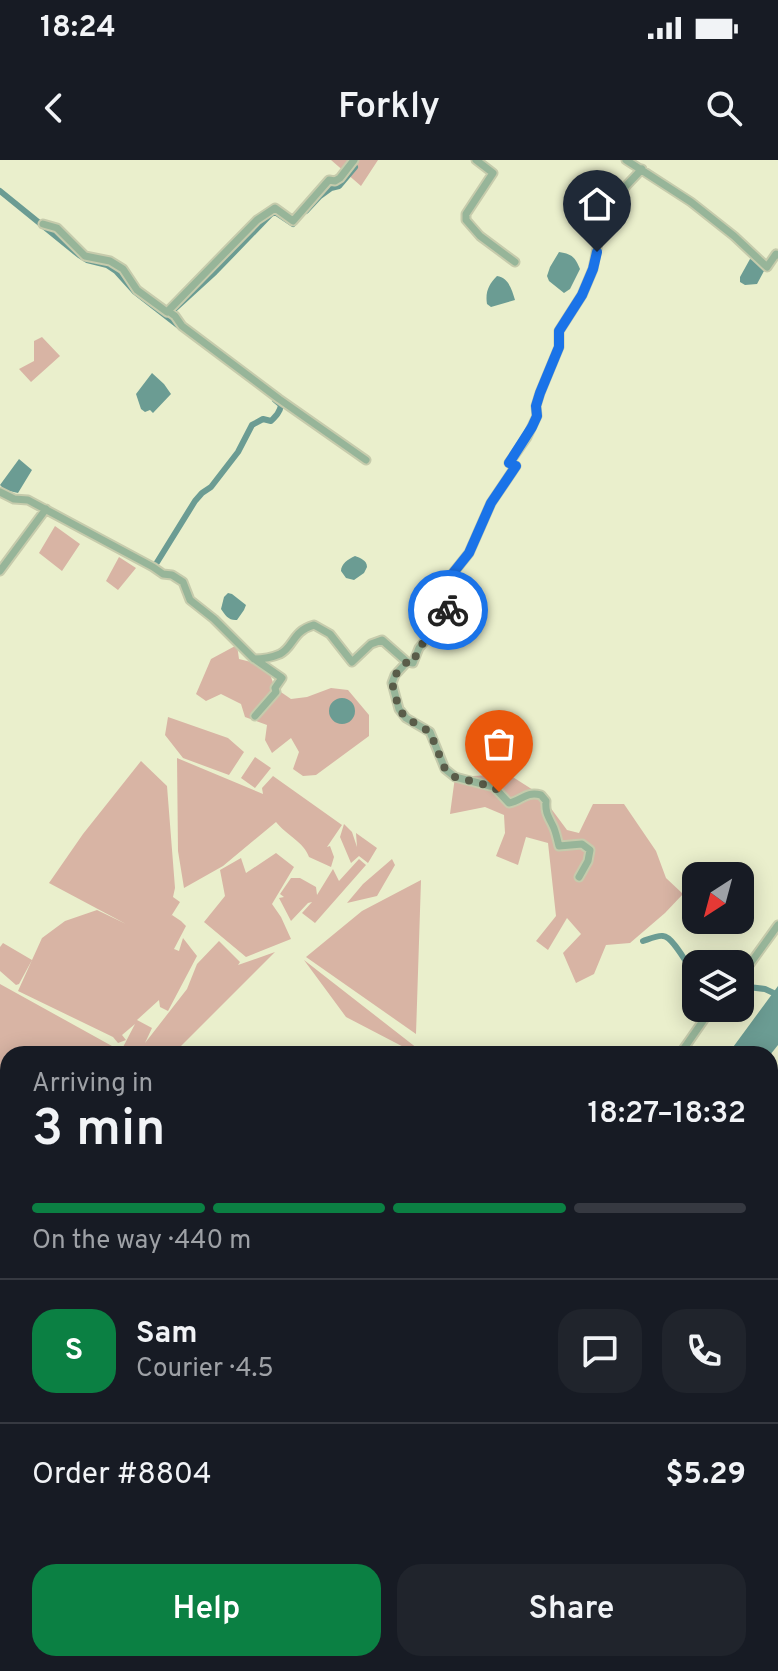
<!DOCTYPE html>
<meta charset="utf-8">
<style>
body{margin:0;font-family:Overpass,sans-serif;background:#20242c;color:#f1f3f6;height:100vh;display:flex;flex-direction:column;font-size:30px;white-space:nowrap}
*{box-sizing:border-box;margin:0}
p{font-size:26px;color:#9ea1a6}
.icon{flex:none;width:44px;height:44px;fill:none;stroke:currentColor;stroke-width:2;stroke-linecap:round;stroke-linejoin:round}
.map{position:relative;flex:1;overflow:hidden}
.panel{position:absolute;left:0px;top:886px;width:778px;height:626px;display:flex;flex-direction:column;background:#171b24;border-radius:24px 24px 0 0;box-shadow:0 4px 20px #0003}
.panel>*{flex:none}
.needle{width:52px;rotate:216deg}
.tools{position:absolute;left:682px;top:702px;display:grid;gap:16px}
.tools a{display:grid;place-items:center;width:72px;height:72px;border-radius:16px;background:#171b24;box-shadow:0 4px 20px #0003;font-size:40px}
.pin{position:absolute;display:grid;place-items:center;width:68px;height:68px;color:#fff;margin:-82px -34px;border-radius:50% 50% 50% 0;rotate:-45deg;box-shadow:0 0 8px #0007}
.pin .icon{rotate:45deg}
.courier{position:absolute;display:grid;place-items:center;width:80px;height:80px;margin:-40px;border:6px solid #1a73e8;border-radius:50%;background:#fff;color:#222;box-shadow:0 2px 10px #0007}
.summary em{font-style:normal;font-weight:600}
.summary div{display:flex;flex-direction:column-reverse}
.summary{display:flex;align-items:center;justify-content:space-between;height:136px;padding:0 32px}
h1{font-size:52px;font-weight:600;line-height:60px}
.bar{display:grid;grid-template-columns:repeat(4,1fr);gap:12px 8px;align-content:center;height:96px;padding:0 32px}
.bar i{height:10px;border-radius:6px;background:#363941}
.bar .on{background:#0b8043}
.bar p{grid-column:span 4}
.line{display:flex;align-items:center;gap:20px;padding:0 32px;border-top:2px solid #363941}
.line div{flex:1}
.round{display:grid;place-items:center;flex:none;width:84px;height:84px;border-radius:24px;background:#20242c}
.primary-button{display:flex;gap:16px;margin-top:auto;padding:16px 32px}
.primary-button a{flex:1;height:92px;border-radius:24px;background:#0b8043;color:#fff;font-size:32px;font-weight:600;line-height:92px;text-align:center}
.primary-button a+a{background:#20242c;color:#f1f3f6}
.status{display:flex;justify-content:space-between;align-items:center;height:56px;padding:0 40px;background:#171b24;direction:ltr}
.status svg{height:22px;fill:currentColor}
header{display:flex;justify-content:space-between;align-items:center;height:104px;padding:0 32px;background:#171b24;font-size:36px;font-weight:600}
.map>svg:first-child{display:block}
.green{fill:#d8b4a4}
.water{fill:#6b9c93}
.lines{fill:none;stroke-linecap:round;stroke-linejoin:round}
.canal{stroke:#6b9c93;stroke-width:6}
.street-casing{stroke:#c6cbac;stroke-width:11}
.street{stroke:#97b599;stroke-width:7}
.done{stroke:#5a5c49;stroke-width:8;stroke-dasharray:0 14.4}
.route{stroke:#1a73e8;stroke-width:10}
</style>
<div class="status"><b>18:24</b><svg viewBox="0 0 49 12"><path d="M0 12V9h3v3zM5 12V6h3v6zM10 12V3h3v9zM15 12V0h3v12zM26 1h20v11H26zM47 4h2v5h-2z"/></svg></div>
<header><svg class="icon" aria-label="back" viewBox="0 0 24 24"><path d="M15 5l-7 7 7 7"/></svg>Forkly<svg class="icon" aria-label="search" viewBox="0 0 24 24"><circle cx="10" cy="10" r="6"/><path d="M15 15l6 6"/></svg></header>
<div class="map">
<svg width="778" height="1511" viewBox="0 0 778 1511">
<rect width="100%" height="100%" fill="#eaefcc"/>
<path class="green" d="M331 0H378L361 26Z
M42 177 60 196 31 222 19 209 34 201V181Z
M55 366 80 384 62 411 39 393Z
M119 397 136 408 118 430 106 421Z
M237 485 239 499 267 506 275 528 291 539 307 537 331 528 348 530 369 555V576L316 615 303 616 293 609 299 592 291 578 272 593 265 580 267 565 245 557 241 544 221 534 206 541 196 534 211 499Z
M168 557 228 578 244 592 229 615 183 598 165 575Z
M255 597 271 608 255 628 241 618Z
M177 598 263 634 262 628 273 616 342 665 327 687 330 686 334 697 331 707 309 697C304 682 286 675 276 662L223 706 184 728 178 691Z
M141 601 167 626 175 728 173 737 180 742 170 758 172 755 181 761 186 766 174 789 179 791 183 778 197 796 168 851 160 847 159 840 137 860 152 868 145 883 187 829 197 804 219 781 240 802 238 805 275 792 173 894H8V1052L0 1046V824L121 891 135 864 122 875 126 880 118 883 113 877 18 831 32 800 19 824 16 825 0 811V787L3 783 32 800 42 778 65 761 97 750 126 764 49 723 83 674Z
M508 614 541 635 567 670 579 673 593 644H624L656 691 666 718 683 734 665 753 630 783 606 785 594 814 576 823 563 793 581 774 567 758 548 790 536 781 556 756 548 683 526 677 518 705 496 696 505 673 504 655 485 647 450 654 455 617Z
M344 664 352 672 357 687 356 673 377 688 368 703 359 696 351 703 340 677Z
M276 693 294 707 272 744 281 757 291 779 246 797 204 762 225 736 220 710 241 698 246 713Z
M359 699 366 705 315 763 302 753 312 742 308 743 291 761 279 738 284 737 280 734 291 718H300L316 727 317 735 333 709 339 721Z
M392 699 395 705 377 736 347 743 363 724Z
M421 720 416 874 306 797 362 751Z
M304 800 422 892V894H417L346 857Z"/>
<path class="water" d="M559 92C572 94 575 97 580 109L570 129 564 133 549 121 547 116 550 107Z
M750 99 755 100 765 109 757 124 745 125 740 122V117Z
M497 116C509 118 512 130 515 140L491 147 487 144C485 132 489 124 497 116Z
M152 213 164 224 171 234 153 253 150 250 145 252 141 249 136 234Z
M19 299 32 310 18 333 5 330 0 325Z
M355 396C360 398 367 400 367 407L364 413 354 420 346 418 341 411C341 404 348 399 355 396Z
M228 433 232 434 246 445 244 450 237 460C229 461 225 455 221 449L224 437Z
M329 551a13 13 0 1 1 26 0a13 13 0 1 1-26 0Z
M778 826V885L770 895V894H728Z"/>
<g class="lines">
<path class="canal" d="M0 31 79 95 87 100 107 105 116 111 135 132 180 167
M306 51 320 36 331 28 339 26 355 7
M169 154 215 112 271 54 275 52 293 64
M156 404 195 341 202 333 211 327 238 292 252 265 263 259 271 261C276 256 280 252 281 245L275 240
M643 781C649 779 658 775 663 776 673 776 689 808 696 817
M740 826 765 829 778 835
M770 1071 778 1077
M0 1487 8 1493
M38 1504 54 1511
M408 1504 409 1511
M588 1511 591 1505 594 1504"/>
<defs>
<path id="street" d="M476 0 493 13 466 54V60L480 76 515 102
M626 0 691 42 734 76 767 107 776 94 778 95
M43 64 57 68 85 96 110 101 123 109 137 130 167 152 257 60 275 48 293 61 329 20 335 21 340 18 354 0
M168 151 175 156 182 166 279 239 366 300
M0 332 14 339 28 340 153 407 163 414 172 415 183 422 190 440 214 459 254 499C262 499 273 497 280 494 294 487 292 471 314 465L330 474 352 502 371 484 382 480 407 502
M0 411 46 349
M255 556 276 532 275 528 282 518 256 500
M579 717 588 701 590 690 582 684 559 686C557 679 556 672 553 666 548 656 545 652 546 641L541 635C525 631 522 641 509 643L494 627 455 617 445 609 430 572 406 558 399 549 392 523 395 515 407 502 413 503 419 488 425 481 441 468 448 451 444 431 445 423 469 393 491 343 516 306 509 303 527 277 537 256 536 246 540 233 559 187V171L582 135 593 109 601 68 625 27 642 9
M740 812 747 808 778 765
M680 894 712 848
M770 1020 778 1012
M503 1511 506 1504
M599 1511 608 1508 620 1511"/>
</defs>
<use href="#street" class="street-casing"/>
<use href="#street" class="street"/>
</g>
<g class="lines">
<path class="done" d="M448 450C443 470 435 470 423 483 418 489 416 496 413 503L407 502 395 515 392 523 399 549 406 558 430 572 445 609 455 617 494 627 499 632"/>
<path class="route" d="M448 450 444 431 445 423 469 393 491 343 516 306 509 303 532 267 537 256 536 246 540 233 559 187V171L582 135 593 109 597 92"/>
</g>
</svg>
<div class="tools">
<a><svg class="needle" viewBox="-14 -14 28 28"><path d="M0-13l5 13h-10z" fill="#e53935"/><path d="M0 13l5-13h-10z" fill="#9ea1a6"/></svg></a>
<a><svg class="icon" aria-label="layers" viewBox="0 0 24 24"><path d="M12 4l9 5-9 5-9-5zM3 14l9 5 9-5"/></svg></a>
</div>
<div class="pin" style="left:499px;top:632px;background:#ea580c"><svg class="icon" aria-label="bag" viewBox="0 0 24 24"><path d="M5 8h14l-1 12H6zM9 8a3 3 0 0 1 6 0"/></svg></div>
<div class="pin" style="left:597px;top:92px;background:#1f2937"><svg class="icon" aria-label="home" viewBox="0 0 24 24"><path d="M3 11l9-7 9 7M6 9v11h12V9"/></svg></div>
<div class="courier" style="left:448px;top:450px"><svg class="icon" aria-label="bike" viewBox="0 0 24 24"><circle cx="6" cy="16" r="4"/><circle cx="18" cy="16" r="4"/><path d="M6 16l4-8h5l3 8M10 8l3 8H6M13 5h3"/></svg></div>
<section class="panel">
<div class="summary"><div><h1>3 min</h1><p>Arriving in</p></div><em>18:27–18:32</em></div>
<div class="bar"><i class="on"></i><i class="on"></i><i class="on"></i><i></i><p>On the way · 440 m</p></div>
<div class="line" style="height:144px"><b class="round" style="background:#0b8043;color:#fff">S</b><div><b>Sam</b><p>Courier · 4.5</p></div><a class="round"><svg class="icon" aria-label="chat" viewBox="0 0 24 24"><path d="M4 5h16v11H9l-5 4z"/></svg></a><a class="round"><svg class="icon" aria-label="phone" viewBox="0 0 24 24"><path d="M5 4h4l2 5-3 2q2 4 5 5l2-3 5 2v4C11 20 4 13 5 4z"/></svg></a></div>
<div class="line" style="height:104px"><div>Order #8804</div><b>$5.29</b></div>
<div class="primary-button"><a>Help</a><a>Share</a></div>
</section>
</div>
